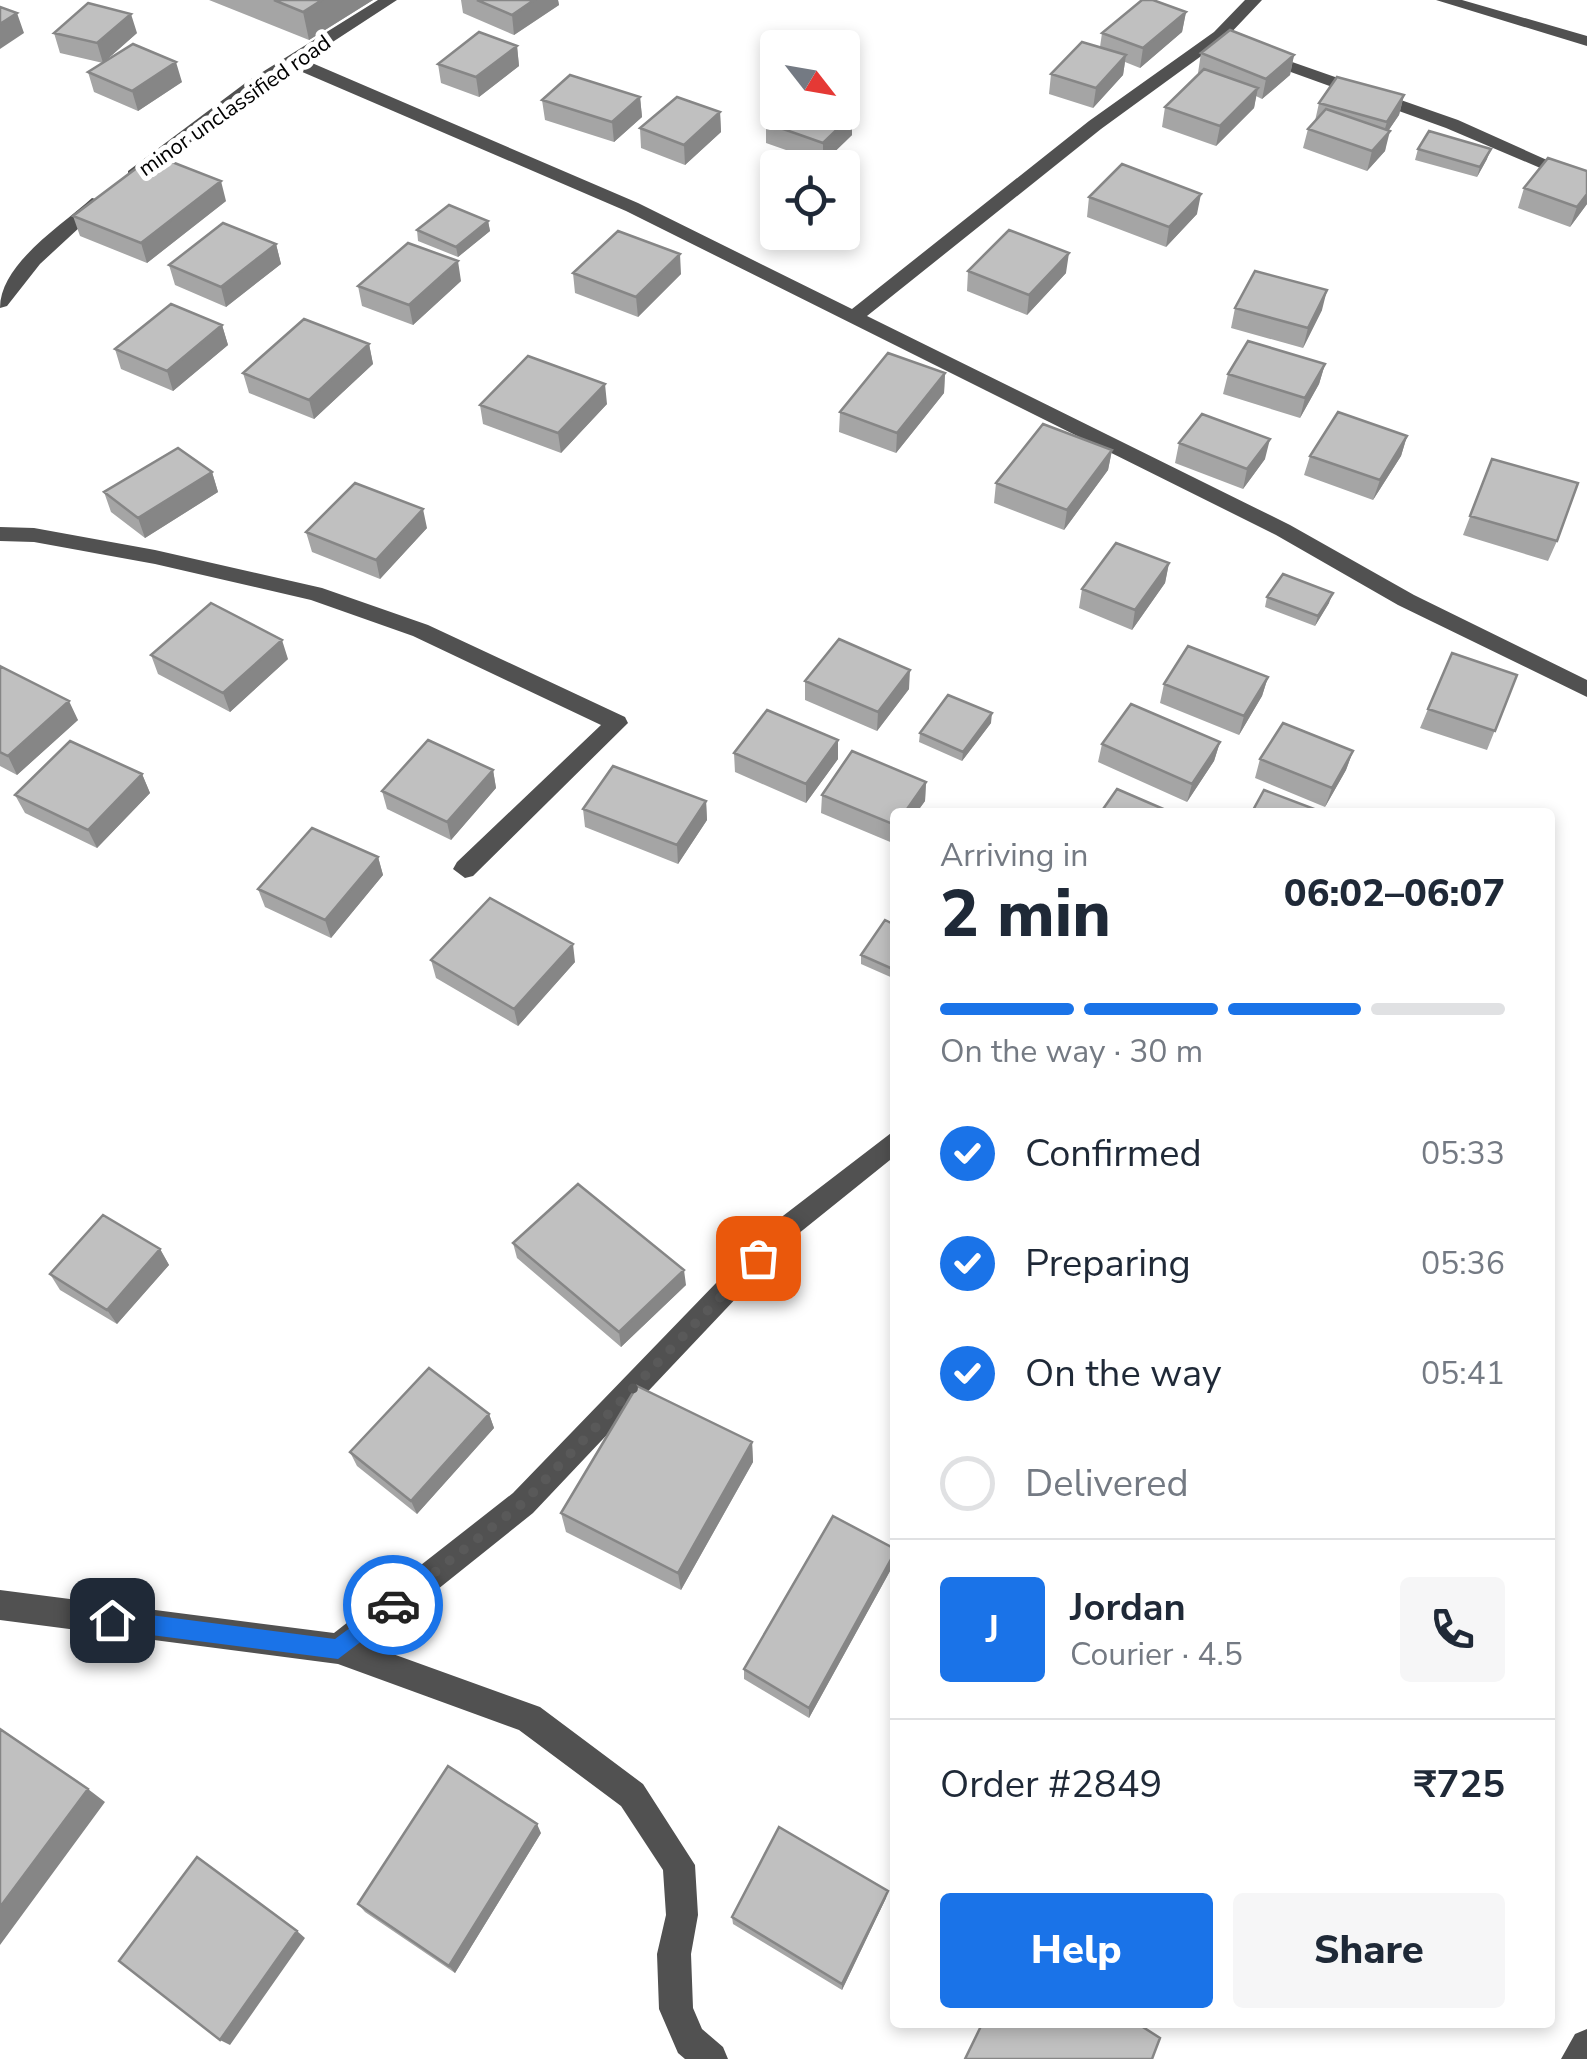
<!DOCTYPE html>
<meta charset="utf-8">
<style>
body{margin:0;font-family:"Nunito Sans",sans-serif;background:#f6f6f7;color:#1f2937;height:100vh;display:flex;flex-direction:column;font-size:38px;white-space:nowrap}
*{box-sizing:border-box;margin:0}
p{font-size:32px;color:#747a83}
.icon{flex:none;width:55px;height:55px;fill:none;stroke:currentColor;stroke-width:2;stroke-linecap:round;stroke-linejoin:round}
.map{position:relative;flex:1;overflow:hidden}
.sheet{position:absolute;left:890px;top:808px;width:665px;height:1220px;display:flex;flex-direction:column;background:#fff;border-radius:10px;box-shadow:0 5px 15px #0003}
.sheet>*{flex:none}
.needle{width:65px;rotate:121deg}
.tools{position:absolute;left:760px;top:30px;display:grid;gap:20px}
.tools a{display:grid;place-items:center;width:100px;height:100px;border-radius:10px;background:#fff;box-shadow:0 5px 15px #0003;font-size:50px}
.pin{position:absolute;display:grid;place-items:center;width:85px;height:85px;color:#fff;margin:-42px;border-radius:20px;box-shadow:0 5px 15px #0006}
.courier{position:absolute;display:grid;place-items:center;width:100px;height:100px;margin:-50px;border:8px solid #1a73e8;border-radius:50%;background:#fff;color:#222;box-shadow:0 2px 12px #0007}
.head em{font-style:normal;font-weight:800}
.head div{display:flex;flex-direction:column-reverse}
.head{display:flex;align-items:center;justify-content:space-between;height:170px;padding:0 50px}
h1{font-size:65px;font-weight:800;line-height:75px}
.bar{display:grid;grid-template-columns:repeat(4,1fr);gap:15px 10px;align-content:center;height:120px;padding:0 50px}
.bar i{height:12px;border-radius:8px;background:#e0e1e3}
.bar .active{background:#1a73e8}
.bar p{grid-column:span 4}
.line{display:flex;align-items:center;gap:25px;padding:0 50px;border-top:2px solid #e0e1e3}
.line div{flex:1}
.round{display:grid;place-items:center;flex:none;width:105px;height:105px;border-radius:10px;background:#f6f6f7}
ol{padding:0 50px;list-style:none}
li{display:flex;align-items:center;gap:30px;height:110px}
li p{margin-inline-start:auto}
li .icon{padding:10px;border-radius:50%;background:#1a73e8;color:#fff;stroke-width:4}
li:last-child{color:#747a83}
li i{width:55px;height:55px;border:5px solid #e0e1e3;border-radius:50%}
.action{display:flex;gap:20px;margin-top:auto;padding:20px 50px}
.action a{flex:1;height:115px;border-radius:10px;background:#1a73e8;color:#fff;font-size:40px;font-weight:800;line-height:115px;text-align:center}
.action a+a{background:#f6f6f7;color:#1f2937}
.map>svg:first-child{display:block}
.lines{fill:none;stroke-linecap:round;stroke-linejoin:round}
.minor{fill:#515151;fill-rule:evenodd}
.wall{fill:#a5a5a5}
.shaded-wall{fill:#868686}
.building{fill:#c0c0c0;stroke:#868686;stroke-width:2.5}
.route{fill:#1a73e8}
.done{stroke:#595959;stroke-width:10;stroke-dasharray:0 18}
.labels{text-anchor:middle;stroke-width:10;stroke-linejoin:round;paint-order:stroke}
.far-street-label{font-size:22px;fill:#000;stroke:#fff}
</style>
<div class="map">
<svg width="1587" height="2059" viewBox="0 0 1587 2059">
<rect width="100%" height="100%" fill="#fff"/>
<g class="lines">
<path class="minor" d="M378 0H397L305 60 638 203 852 309 1089 121 1214 32 1245 0H1262L1226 38 1101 129 867 316 1290 525 1414 595 1587 680V697L1398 605 1276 535 626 211 293 68 140 179H128V171L248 81Z
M1436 0H1462L1587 36V46Z
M1261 51 1458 120 1567 169 1552 173 1446 128 1255 59 1253 56Z
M92 198 107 202 40 264 7 306 0 308C0 264 61 226 92 198Z
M0 527 34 528 155 550 322 588 428 625 625 717 628 723 473 876 465 878 453 869 457 862 601 725 413 636 311 600 155 564 34 542 0 541Z
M895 1130V1156L793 1238 533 1513 368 1645 540 1707 643 1784 695 1865 698 1915 691 1954 693 2008 702 2029 723 2047 728 2059H685L678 2053 659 2009 657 1954 666 1915 663 1870 621 1806 519 1730 338 1664 0 1620V1590L334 1633 513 1493 775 1222Z
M1587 2029V2059H1561L1575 2034Z"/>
</g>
<path class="wall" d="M209 0H373L309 40Z
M461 0H558L559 5 514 35 463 13Z
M1186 12 1182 32 1140 68 1125 62 1123 75 1093 108 1049 94 1051 74 1100 47 1102 33Z
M54 33H137L103 63 182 82 138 111 94 92 88 72 103 63 60 53Z
M517 46 519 66 479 97 441 83 438 64Z
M1201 53 1294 55 1290 75 1262 99 1256 96 1254 108 1216 146 1162 127 1165 107 1199 74 1198 73Z
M1404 95 1399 115 1388 131 1385 151 1367 171 1303 148 1308 129 1315 121 1319 103Z
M640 97 642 117 614 142 545 120 542 100Z
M720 112 721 132 685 165 641 148 640 128Z
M766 123 852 135 823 163 766 143Z
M1418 149 1487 159 1477 177 1415 160Z
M1524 188 1587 204 1570 227 1518 208Z
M1089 197 1197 214 1166 247 1087 217Z
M226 201 147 263 80 236 73 216Z
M488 221 490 231 458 257 418 241 417 230Z
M276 244 281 264 226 307 175 285 169 265Z
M968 271 1066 273 1027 315 967 291Z
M573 273 681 274 638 317 575 293Z
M461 281 413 325 362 306 358 286Z
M1235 308 1322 310 1303 348 1231 328Z
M222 325 228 345 173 391 121 369 115 349Z
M369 344 373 364 314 419 249 393 243 373Z
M1325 364 1319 384 1300 418 1223 394 1228 374Z
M945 373 944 393 896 453 839 432 840 412Z
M607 404 561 453 483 424 480 405Z
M1407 436 1401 456 1373 500 1304 475 1310 456Z
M1179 443 1265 459 1243 489 1175 463Z
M1112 450 1108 470 1064 530 994 503 996 483Z
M1492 459 1557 541 1548 561 1463 535Z
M212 472 218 492 145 538 111 512 104 492Z
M427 528 380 579 312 552 306 532Z
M1169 563 1165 583 1132 630 1079 608 1082 589Z
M1267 597 1329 603 1315 626 1265 607Z
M151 655 288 659 230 712 158 674Z
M0 666 78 720 17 775 0 766Z
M1517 675 1487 750 1420 728 1428 709Z
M1268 677 1262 696 1239 735 1160 703 1164 684Z
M805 681 909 689 877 731 805 700Z
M991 723 962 761 919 742 920 733Z
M838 740V759L806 803 735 772 734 753Z
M1220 742 1214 761 1187 802 1098 762 1102 744Z
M1353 751 1346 770 1325 807 1255 778 1260 759Z
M493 770 496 788 451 840 387 809 382 791Z
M142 774 150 793 97 848 25 813 15 795Z
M926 782 925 801 917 812H895V844L821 813 822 795Z
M706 801 707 820 678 864 585 827 583 809Z
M378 857 383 875 331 938 265 907 258 889Z
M895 925V979L861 964V955Z
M431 960 575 962 518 1026 436 978Z
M513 1243 686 1285 621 1347 517 1258Z
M160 1249 169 1265 117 1324 60 1290 50 1274Z
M489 1414 494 1428 417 1514 357 1466 350 1452Z
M752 1442 753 1462 681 1590 566 1532 561 1513Z
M895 1562 809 1718 744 1679V1669Z
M541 1833 455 1973 365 1912 358 1904Z
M886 1898 842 1990 733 1924 732 1917Z"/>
<path class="shaded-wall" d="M322 0H373L309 40 303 12Z
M534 0H558L559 5 514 35 512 15Z
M1186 12 1182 32 1140 68 1143 48Z
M17 13 24 33 0 49V24Z
M131 14 137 33 103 63 97 43Z
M517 46 519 66 479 97 476 77Z
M1126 55 1123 75 1093 108 1096 88Z
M1294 55 1290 75 1262 99 1266 79Z
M176 62 182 82 138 111 132 91Z
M1258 88 1254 108 1216 146 1220 126Z
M1404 95 1399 115 1382 140 1390 131 1385 151 1367 171 1372 151 1381 141 1387 122Z
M640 97 642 117 614 142 612 122Z
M720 112 721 132 685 165 684 145Z
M852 115V135L823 163V143Z
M1491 149 1487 159 1477 177 1480 167Z
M221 181 226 201 147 263 141 243Z
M1201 194 1197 214 1166 247 1169 227Z
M1587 194V204L1570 227 1577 207Z
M488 221 490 231 458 257 456 247Z
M276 244 281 264 226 307 221 287Z
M1069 253 1066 273 1027 315 1029 295Z
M680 254 681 274 638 317 636 297Z
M458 261 461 281 413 325 409 305Z
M1327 290 1322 310 1303 348 1308 328Z
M222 325 228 345 173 391 167 371Z
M369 344 373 364 314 419 309 400Z
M1325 364 1319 384 1300 418 1305 398Z
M945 373 944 393 896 453 897 433Z
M605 384 607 404 561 453 558 433Z
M1407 436 1401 456 1373 500 1380 480Z
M1270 439 1265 459 1243 489 1247 469Z
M1112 450 1108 470 1064 530 1067 510Z
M212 472 218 492 145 538 138 518Z
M423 509 427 528 380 579 376 560Z
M1169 563 1165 583 1132 630 1135 610Z
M1333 593 1329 603 1315 626 1318 616Z
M282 640 288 659 230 712 223 693Z
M910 670 909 689 877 731 878 712Z
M1268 677 1262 696 1239 735 1244 716Z
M69 701 78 720 17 775 8 756Z
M992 713 991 723 962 761 963 752Z
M838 740V759L806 803V784Z
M1220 742 1214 761 1187 802 1192 784Z
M1353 751 1346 770 1325 807 1332 788Z
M493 770 496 788 451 840 447 822Z
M142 774 150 793 97 848 88 830Z
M926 782 925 801 917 812H905Z
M706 801 707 820 678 864 677 845Z
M378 857 383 875 331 938 325 920Z
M573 944 575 962 518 1026 514 1009Z
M160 1249 169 1265 117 1324 107 1310Z
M684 1270 686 1285 621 1347 619 1332Z
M489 1414 494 1428 417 1514 411 1501Z
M752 1442 753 1462 681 1590 678 1573Z
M895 1552V1562L809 1718V1708Z
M88 1789 105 1802 0 1945V1907Z
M537 1824 541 1833 455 1973 449 1966Z
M888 1891 886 1898 842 1990V1984Z
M297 1931 305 1938 230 2045 220 2040Z"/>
<path class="building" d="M274 0H322L303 12Z
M477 0H534L512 15Z
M1142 0H1153L1186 12 1143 48 1102 33Z
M88 3 131 14 97 43 54 33Z
M0 7 17 13 0 24Z
M1230 30 1294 55 1266 79 1201 53Z
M479 32 517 46 476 77 438 64Z
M1082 42 1126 55 1096 88 1051 74Z
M133 44 176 62 132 91 88 72Z
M1204 69 1258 88 1220 126 1165 107Z
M570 75 640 97 612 122 542 100Z
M1337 77 1404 95 1387 122 1319 103Z
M677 97 720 112 684 145 640 128Z
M1326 109 1390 131 1372 151 1308 129Z
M778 112H842L852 115 823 143 766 123Z
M1429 131 1491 149 1480 167 1418 149Z
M154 155 221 181 141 243 73 216Z
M1548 158 1587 171V194L1577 207 1524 188Z
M1122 164 1201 194 1169 227 1089 197Z
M449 205 488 221 456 247 417 230Z
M223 223 276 244 221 287 169 265Z
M1009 230 1069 253 1029 295 968 271Z
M618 231 680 254 636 297 573 273Z
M408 243 458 261 409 305 358 286Z
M1255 271 1327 290 1308 328 1235 308Z
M171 304 222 325 167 371 115 349Z
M304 319 369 344 309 400 243 373Z
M1248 341 1325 364 1305 398 1228 374Z
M888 353 945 373 897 433 840 412Z
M528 356 605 384 558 433 480 405Z
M1338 412 1407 436 1380 480 1310 456Z
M1202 414 1270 439 1247 469 1179 443Z
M1043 424 1112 450 1067 510 996 483Z
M178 448 212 472 138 518 104 492Z
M1492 459 1578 483 1557 541 1470 516Z
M355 483 423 509 376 560 306 532Z
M1116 543 1169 563 1135 610 1082 589Z
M1283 574 1333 593 1318 616 1267 597Z
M211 603 282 640 223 693 151 655Z
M839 639 910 670 878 712 805 681Z
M1188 646 1268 677 1244 716 1164 684Z
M1452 653 1517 675 1495 731 1428 709Z
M0 666 69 701 8 756 0 752Z
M948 695 992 713 963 752 920 733Z
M1131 704 1220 742 1192 784 1102 744Z
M767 710 838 740 806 784 734 753Z
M1283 723 1353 751 1332 788 1260 759Z
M428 740 493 770 447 822 382 791Z
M70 741 142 774 88 830 15 795Z
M852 751 926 782 905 812H895V825L822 795Z
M613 766 706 801 677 845 583 809Z
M1117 789 1168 811 1167 812H1101Z
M1264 790 1322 812H1252Z
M312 828 378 857 325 920 258 889Z
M490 898 573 944 514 1009 431 960Z
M885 920 895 925V970L861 955Z
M578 1184 684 1270 619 1332 513 1243Z
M103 1215 160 1249 107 1310 50 1274Z
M429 1368 489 1414 411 1501 350 1452Z
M637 1386 752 1442 678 1573 561 1513Z
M833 1516 895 1549V1552L809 1708 744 1669Z
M0 1729 88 1789 0 1907Z
M448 1766 537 1824 449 1966 358 1904Z
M779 1827 888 1891 842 1984 732 1917Z
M197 1857 297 1931 220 2040 119 1961Z
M983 2022H1135L1160 2038 1152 2059H965Z"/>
<path class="route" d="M393 1596 403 1605 400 1612 338 1659 112 1630 103 1620 112 1610 335 1639Z"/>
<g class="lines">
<path class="done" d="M393 1605 523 1503 758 1258"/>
</g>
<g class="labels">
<g class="far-street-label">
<text transform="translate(234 105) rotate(-35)" y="8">minor unclassified road</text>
</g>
</g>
</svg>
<div class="tools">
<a><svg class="needle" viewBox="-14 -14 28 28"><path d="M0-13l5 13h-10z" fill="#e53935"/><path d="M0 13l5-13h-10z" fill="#747a83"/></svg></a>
<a><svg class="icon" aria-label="locate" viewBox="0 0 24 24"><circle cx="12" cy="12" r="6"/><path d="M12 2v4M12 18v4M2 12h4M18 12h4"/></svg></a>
</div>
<div class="pin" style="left:758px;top:1258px;background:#ea580c"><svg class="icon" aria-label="bag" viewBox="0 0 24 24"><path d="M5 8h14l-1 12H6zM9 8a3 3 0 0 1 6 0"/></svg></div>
<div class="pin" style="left:112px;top:1620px;background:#1f2937"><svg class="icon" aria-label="home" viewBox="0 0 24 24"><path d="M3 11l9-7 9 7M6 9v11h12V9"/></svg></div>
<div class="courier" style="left:393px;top:1605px"><svg class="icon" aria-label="car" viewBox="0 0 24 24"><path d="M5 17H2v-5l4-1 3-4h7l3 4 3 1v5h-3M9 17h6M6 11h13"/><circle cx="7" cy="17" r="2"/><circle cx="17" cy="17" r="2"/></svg></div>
<section class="sheet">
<div class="head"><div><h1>2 min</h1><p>Arriving in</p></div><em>06:02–06:07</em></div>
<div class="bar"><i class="active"></i><i class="active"></i><i class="active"></i><i></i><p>On the way · 30 m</p></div>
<ol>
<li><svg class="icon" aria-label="check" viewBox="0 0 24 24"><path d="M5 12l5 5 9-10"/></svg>Confirmed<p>05:33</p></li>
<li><svg class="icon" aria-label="check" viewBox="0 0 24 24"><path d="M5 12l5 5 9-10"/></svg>Preparing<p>05:36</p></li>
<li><svg class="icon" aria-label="check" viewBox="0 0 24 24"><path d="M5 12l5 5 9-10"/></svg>On the way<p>05:41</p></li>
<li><i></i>Delivered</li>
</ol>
<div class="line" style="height:180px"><b class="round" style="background:#1a73e8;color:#fff">J</b><div><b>Jordan</b><p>Courier · 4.5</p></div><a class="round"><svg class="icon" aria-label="phone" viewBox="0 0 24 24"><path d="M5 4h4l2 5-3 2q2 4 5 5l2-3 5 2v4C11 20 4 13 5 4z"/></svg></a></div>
<div class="line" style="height:130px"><div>Order #2849</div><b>₹725</b></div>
<div class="action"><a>Help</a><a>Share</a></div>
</section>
</div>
